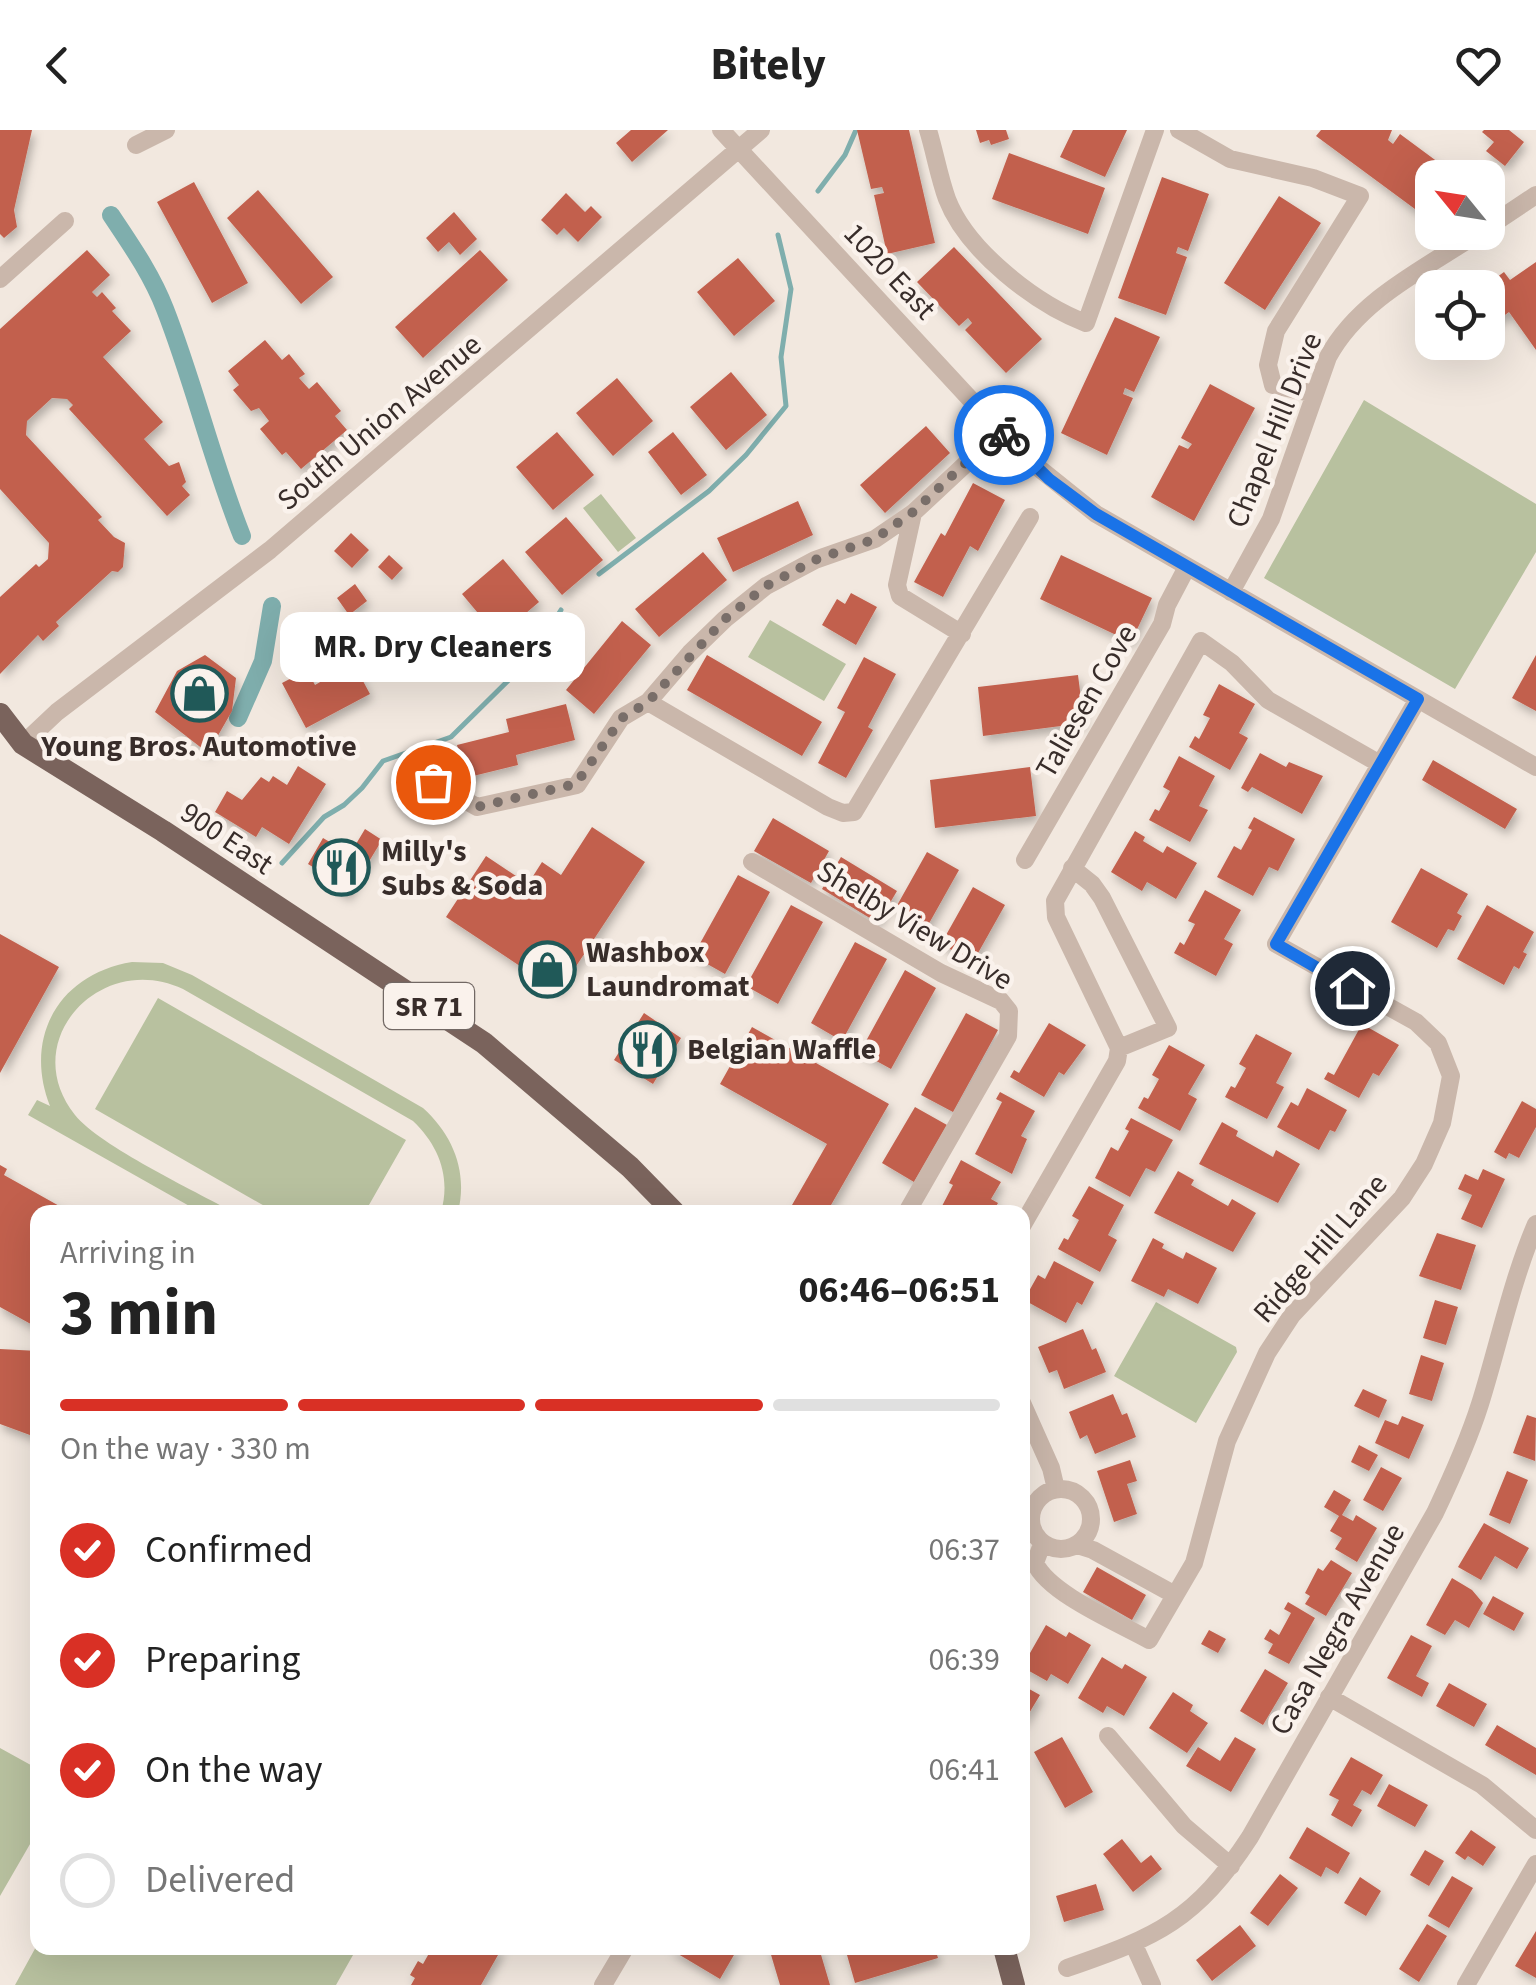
<!DOCTYPE html>
<meta charset="utf-8">
<style>
body{margin:0;font-family:"Source Sans 3",sans-serif;background:#f2f2f2;color:#222;height:100vh;display:flex;flex-direction:column;font-size:38px;white-space:nowrap}
*{box-sizing:border-box;margin:0}
p{font-size:32px;color:#767676}
.icon{flex:none;width:55px;height:55px;fill:none;stroke:currentColor;stroke-width:2;stroke-linecap:round;stroke-linejoin:round}
.map{position:relative;flex:1;overflow:hidden}
.panel{position:absolute;left:30px;top:1075px;width:1000px;height:750px;display:flex;flex-direction:column;background:#fff;border-radius:20px;box-shadow:0 10px 40px #0002}
.panel>*{flex:none}
.needle{width:65px;rotate:300deg}
.buttons{position:absolute;left:1415px;top:30px;display:grid;gap:20px}
.buttons a{display:grid;place-items:center;width:90px;height:90px;border-radius:20px;background:#fff;box-shadow:0 10px 40px #0002;font-size:50px}
.pin{position:absolute;display:grid;place-items:center;width:85px;height:85px;color:#fff;margin:-42px;border:5px solid #fff;border-radius:50%;box-shadow:0 2px 10px #0007}
.courier{position:absolute;display:grid;place-items:center;width:100px;height:100px;margin:-50px;border:8px solid #1a73e8;border-radius:50%;background:#fff;color:#222;box-shadow:0 2px 12px #0007}
.bubble{position:absolute;height:70px;border-radius:20px;background:#fff;box-shadow:0 10px 40px #0002;font-size:32px;font-weight:700;line-height:70px;text-align:center}
.overview em{font-style:normal;font-weight:700}
.overview div{display:flex;flex-direction:column-reverse}
.overview{display:flex;align-items:center;justify-content:space-between;height:170px;padding:0 30px}
h1{font-size:65px;font-weight:700;line-height:75px}
.bar{display:grid;grid-template-columns:repeat(4,1fr);gap:15px 10px;align-content:center;height:120px;padding:0 30px}
.bar i{height:12px;border-radius:8px;background:#e0e0e0}
.bar .selected{background:#d93025}
.bar p{grid-column:span 4}
ol{padding:0 30px;list-style:none}
li{display:flex;align-items:center;gap:30px;height:110px}
li p{margin-inline-start:auto}
li .icon{padding:10px;border-radius:50%;background:#d93025;color:#fff;stroke-width:4}
li:last-child{color:#767676}
li i{width:55px;height:55px;border:5px solid #e0e0e0;border-radius:50%}
header{display:flex;justify-content:space-between;align-items:center;height:130px;padding:0 30px;background:#fff;font-size:45px;font-weight:700}
.map>svg:first-child{display:block}
.green{fill:#b8c19f}
.lines{fill:none;stroke-linecap:round;stroke-linejoin:round}
.stream{stroke:#7faead;stroke-width:5}
.canal{stroke:#7faead;stroke-width:18}
.building{fill:#c2604d;filter:url(#shadow)}
.minor{stroke:#cab7ab;stroke-width:18}
.major{stroke:#7a635c;stroke-width:22}
.done{stroke:#796e69;stroke-width:10;stroke-dasharray:0 18}
.route{stroke:#1a73e8;stroke-width:12}
.labels{text-anchor:middle;stroke-width:9;stroke-linejoin:round;paint-order:stroke}
.shield{fill:#faf2ec;stroke:#726864;stroke-width:2.5}
.shield-label{font-size:28px;font-weight:bold;fill:#382d2a}
.street-label{font-size:30px;fill:#382d2a;stroke:#faf2ec}
.poi-label{font-size:30px;font-weight:bold;fill:#382d2a;stroke:#faf2ec;text-anchor:start}
</style>
<header><svg class="icon" aria-label="back" viewBox="0 0 24 24"><path d="M15 5l-7 7 7 7"/></svg>Bitely<svg class="icon" aria-label="heart" viewBox="0 0 24 24"><path d="M12 20l-8-8c-3-5 5-10 8-4 3-6 11-1 8 4z"/></svg></header>
<div class="map">
<svg width="1536" height="1855" viewBox="0 0 1536 1855">
<defs>
<filter id="shadow"><feDropShadow dx="3" dy="5.5" stdDeviation="5" flood-color="#0004"/></filter>
</defs>
<rect width="100%" height="100%" fill="#f2e8df"/>
<path class="green" d="M1364 270 1536 374V422L1455 559 1264 448Z
M601 364 636 408 618 422 583 378Z
M770 490 846 534 824 571 748 527Z
M132 832 163 833 192 845 423 978C453 1005 468 1042 458 1082H441C451 1047 439 1016 413 991L183 859C101 820 16 911 75 985 100 1016 195 1061 233 1082H200L28 985 37 970 50 976C23 907 59 844 132 832Z
M158 868 406 1010 365 1082H275L95 979Z
M1156 1172 1236 1217 1237 1222 1196 1293 1114 1246Z
M0 1618 38 1639 37 1702 0 1766Z
M37 1815 38 1818H357L336 1855H15Z"/>
<g class="lines">
<path class="stream" d="M818 61 845 25 856 0
M599 444 709 361 746 325 786 276 781 227 791 159 778 105
M282 733 324 687 344 675 362 658 383 631 451 607 529 530 561 480"/>
<path class="canal" d="M111 85C131 115 152 145 165 179 194 253 212 331 242 406
M238 588 263 531 272 476"/>
</g>
<path class="building" d="M0 0H32L14 80 17 97 4 108 0 104Z
M631 0H668L632 32 616 13Z
M857 0H909L935 113 887 124 874 65 884 63 882 57 871 59Z
M976 0H1006L1009 9 991 15 989 10 980 13Z
M1073 0H1127L1105 47 1060 27Z
M1321 0H1392L1388 10 1393 14 1400 4 1450 41 1445 48H1432V64L1419 82 1316 6Z
M1484 0H1509L1524 12 1505 36 1486 21 1494 12 1482 2Z
M1009 23 1105 58 1088 104 992 69Z
M1162 47 1209 64 1188 121 1178 117 1176 123 1187 127 1166 185 1118 168Z
M194 52 248 153 212 173 157 72Z
M258 60 333 147 301 174 227 88Z
M566 63 585 82 591 76 602 87 578 112 564 98 557 105 541 90Z
M1279 66 1321 93 1265 180 1224 153Z
M454 82 477 109 460 125 449 112 438 122 426 108Z
M954 117 1042 209 1006 243 965 200 972 193 968 188 959 196 917 152Z
M87 120 110 145 92 162 97 167 102 162 116 178 112 181 131 201 103 227 163 292 144 309 169 336 179 332 186 352 182 356 190 365 167 386 69 279 73 275 67 269 52 268 27 291 26 305 102 387 98 390 114 407 125 413 123 437 118 442 112 441 56 492 59 496 43 511 38 505 0 544V467L36 434 39 437 48 429 49 413 0 359V199Z
M480 120 508 150 423 228 395 197Z
M738 128 775 171 734 206 697 162Z
M1536 132V220L1509 182 1494 193 1488 185V158H1482L1504 142 1510 150Z
M1115 187 1160 207 1134 262 1125 258 1123 264 1133 268 1107 325 1061 303Z
M265 210 282 230 289 224 305 244 299 248 309 259 317 252 341 281 335 286 347 300 301 339 286 322 282 325 260 299 269 291 259 278 251 281 233 260 239 255 228 241Z
M731 242 767 285 726 320 690 277Z
M617 248 653 291 613 326 576 283Z
M1210 254 1255 278 1194 391 1151 367 1179 315 1188 319 1192 314 1181 308Z
M926 296 950 323 885 383 860 355Z
M557 302 594 345 553 380 516 337Z
M673 302 707 345 681 365 648 322Z
M973 353 1005 370 978 421 970 416 943 467 914 452 941 403 945 406Z
M798 371 813 405 733 442 717 408Z
M566 387 603 430 562 465 525 422Z
M351 403 369 420 352 438 334 421Z
M703 422 727 450 659 507 635 479Z
M389 425 403 438 392 450 378 437Z
M1061 425 1152 468 1131 512 1040 469Z
M503 429 539 472 498 507 462 464Z
M355 454 367 471 349 485 337 468Z
M851 463 877 477 856 515 822 495 837 469 845 474Z
M622 491 651 515 594 584 566 560Z
M205 525 236 548 232 581 208 623 155 582 177 541Z
M707 525 822 592 802 626 687 560Z
M1536 525V581L1512 568Z
M350 527 370 564 306 598 282 553 307 540 315 555 327 548 324 541Z
M864 527 896 544 868 597 873 600 846 648 818 633 845 582 837 578Z
M1078 545 1084 593 983 606 978 557Z
M1219 554 1255 574 1239 603 1248 608 1230 640 1189 617 1195 606 1199 609 1210 588 1203 585Z
M566 574 575 610 516 625 518 635 465 648 457 615 509 602 506 589Z
M1260 623 1286 637 1289 632 1323 646 1302 684 1252 657 1248 662 1241 658Z
M1179 626 1215 646 1199 676 1208 680 1190 712 1149 690 1155 679 1159 681 1170 661 1163 657Z
M1433 630 1517 679 1505 699 1422 650Z
M298 636 326 654 289 714 262 697 256 707 215 682 227 661 242 670 261 647 269 652 273 646 287 655Z
M1030 637 1036 686 935 698 930 650Z
M1254 687 1295 709 1278 741 1269 737 1253 766 1217 747 1234 716 1241 720 1252 700 1248 698Z
M773 688 829 721 811 753 754 721Z
M592 697 645 732 559 862 446 787 486 726 528 754 542 732 561 745Z
M365 699 382 710 348 766 332 756 335 751 308 734 323 708 350 724Z
M1135 701 1145 707 1143 711 1163 723 1167 716 1197 733 1176 769 1147 752 1142 761 1111 742Z
M927 722 959 740 927 797 895 779Z
M841 727 897 761 878 793 822 759Z
M1421 738 1468 764 1457 783 1462 786 1454 801 1448 799 1437 818 1391 792Z
M738 745 770 762 725 844 693 826Z
M973 757 1005 775 973 832 941 814Z
M1205 760 1241 780 1224 809 1233 814 1216 846 1174 823 1180 812 1184 815 1195 794 1188 791Z
M791 775 823 792 778 874 746 856Z
M1487 775 1534 802 1523 822 1527 824 1519 839 1514 836 1504 855 1457 829Z
M0 804 59 837 0 943Z
M855 812 887 829 842 911 811 893Z
M905 840 936 858 891 939 860 922Z
M644 883 681 908 653 954 614 930Z
M966 883 998 900 953 982 921 965Z
M1049 893 1086 915 1064 945 1059 942 1044 967 1010 947 1014 940 1019 943Z
M1362 894 1399 915 1379 946 1373 943 1359 968 1324 949 1328 942 1334 945Z
M752 897 889 974 827 1082H788L827 1014 720 954Z
M1256 904 1292 923 1276 953 1284 957 1267 989 1225 967 1231 956 1235 958 1246 938 1239 934Z
M1169 915 1205 935 1188 964 1197 969 1180 1001 1138 978 1144 967 1148 969 1159 949 1152 945Z
M1307 958 1347 980 1335 1002 1330 1000 1319 1020 1277 997 1291 972 1298 976Z
M1000 962 1035 981 1021 1006 1027 1009 1012 1044 975 1024 1002 972 996 969Z
M1522 971 1536 979V997L1519 1028 1509 1023 1506 1029 1494 1022Z
M915 977 947 995 914 1052 882 1033Z
M1131 988 1173 1010 1155 1042 1146 1038 1130 1067 1095 1048 1111 1017 1118 1021 1129 1001 1125 999Z
M1222 992 1238 1001 1236 1006 1273 1027 1276 1020 1300 1034 1278 1073 1199 1034Z
M961 1030 1001 1052 991 1069 998 1073 993 1082H954L942 1076 953 1055 949 1053Z
M0 1035 7 1039 4 1045 70 1082H38V1198L0 1177Z
M1483 1039 1505 1049 1482 1098 1461 1089 1472 1065 1458 1059 1465 1044 1478 1050Z
M1178 1041 1194 1050 1191 1055 1228 1076 1232 1069 1256 1083 1233 1122 1154 1083Z
M1089 1056 1124 1075 1108 1105 1117 1110 1100 1142 1058 1119 1064 1108 1068 1110 1079 1090 1072 1086Z
M1437 1103 1476 1115 1461 1160 1419 1146Z
M1153 1108 1164 1114 1162 1118 1183 1129 1186 1122 1217 1138 1198 1174 1168 1159 1164 1167 1131 1151Z
M1054 1131 1094 1152 1082 1175 1077 1172 1066 1193 1024 1170 1038 1145 1045 1149Z
M1435 1170 1458 1177 1446 1215 1423 1208Z
M1083 1199 1092 1220 1096 1218 1106 1242 1064 1259 1057 1240 1049 1243 1038 1217Z
M0 1219 38 1221V1308L0 1294Z
M1421 1225 1444 1233 1432 1271 1409 1264Z
M1363 1259 1387 1270 1379 1288 1354 1276Z
M1113 1264 1122 1285 1127 1283 1136 1307 1095 1324 1087 1305 1080 1309 1069 1282Z
M1527 1285 1536 1288 1535 1331 1513 1323Z
M1402 1286 1424 1295 1409 1329 1375 1313 1385 1290 1398 1295Z
M1359 1315 1378 1325 1369 1341 1351 1332Z
M1130 1330 1137 1351 1127 1354 1137 1384 1114 1392 1097 1341Z
M1381 1337 1402 1348 1383 1381 1363 1370Z
M1507 1341 1528 1350 1510 1394 1489 1385Z
M1334 1360 1351 1370 1342 1385 1353 1391 1356 1385 1377 1398 1357 1432 1335 1419 1342 1408 1330 1401 1339 1386 1324 1377Z
M1484 1393 1529 1418 1517 1439 1495 1426 1481 1450 1458 1437Z
M1331 1430 1352 1443 1326 1486 1305 1474 1310 1466 1305 1463 1318 1438 1323 1441Z
M1097 1437 1146 1465 1132 1490 1083 1462Z
M1452 1448 1472 1460 1483 1473 1469 1498 1455 1490 1445 1505 1426 1495Z
M1493 1466 1524 1483 1514 1501 1483 1484Z
M1288 1472 1315 1488 1289 1534 1268 1523 1273 1514 1264 1509 1270 1499 1279 1505 1291 1483 1284 1479Z
M1046 1495 1066 1507 1069 1502 1091 1515 1068 1554 1051 1544 1047 1551 1022 1537Z
M1209 1500 1226 1509 1218 1523 1201 1514Z
M1411 1505 1432 1516 1416 1546 1429 1553 1422 1567 1387 1548Z
M1102 1527 1122 1539 1125 1534 1147 1547 1124 1586 1107 1576 1103 1583 1078 1568Z
M1265 1539 1288 1553 1263 1595 1240 1581Z
M1449 1553 1487 1574 1474 1597 1436 1576Z
M1022 1555 1040 1565 1022 1595Z
M1173 1562 1193 1575 1190 1581 1208 1593 1187 1623 1149 1598Z
M1497 1595 1536 1618V1645L1485 1615Z
M1062 1607 1093 1662 1065 1678 1034 1622Z
M1235 1607 1256 1619 1231 1662 1186 1636 1198 1617 1220 1631Z
M1351 1627 1383 1645 1371 1665 1362 1660 1353 1675 1362 1680 1352 1697 1331 1685 1339 1670 1329 1665Z
M1389 1654 1428 1675 1415 1697 1377 1676Z
M1307 1697 1350 1723 1338 1744 1326 1737 1321 1747 1289 1728Z
M1471 1700 1496 1717 1483 1736 1468 1726 1465 1730 1455 1723Z
M1122 1709 1141 1733 1151 1725 1162 1739 1133 1762 1103 1724Z
M1425 1720 1444 1731 1429 1756 1410 1745Z
M1280 1744 1298 1758 1268 1796 1250 1783Z
M1452 1746 1473 1758 1449 1798 1428 1786Z
M1360 1747 1381 1761 1366 1786 1344 1773Z
M1096 1754 1104 1780 1064 1792 1056 1766Z
M1427 1794 1447 1806 1419 1852 1399 1839Z
M1240 1795 1256 1816 1212 1851 1196 1830Z
M1536 1801V1848L1515 1836Z
M432 1818H502L481 1855H411L415 1848 410 1845 418 1831 423 1834Z
M668 1818H738L720 1849Z
M769 1818H819L830 1855H780Z
M845 1818H935L938 1828 855 1853Z"/>
<g class="lines">
<path class="minor" d="M721 0 1020 323 1096 384 1536 637
M928 0C935 23 939 47 947 69 967 121 1036 174 1086 193L1155 0
M1179 0 1230 29 1313 48 1360 66 1276 201 1268 235 1273 255 1315 264
M136 15 166 0
M1488 97 1536 65
M0 149 65 91
M913 383 897 455 900 466 962 504
M1231 462 1271 389 1328 227C1359 169 1426 138 1480 102
M648 572 828 677 843 683 854 682 1030 387
M23 614 57 582 270 420 761 0
M433 652 477 677 577 655 621 588 648 572 690 523 725 489 766 456 815 430 875 409 913 383 1001 301
M1025 730 1162 494 1167 475 1187 437
M752 732 941 843 1001 871 1009 881 1008 906 907 1082
M1072 738 1092 754 1102 768 1168 898 1119 918
M1022 1096 1117 931 1119 918 1056 787 1055 771 1201 511 1232 533 1268 570 1380 634
M1022 1273 1051 1338 1056 1359
M1031 1389a30 30 0 1 1 60 0a30 30 0 1 1-60 0Z
M1042 1414 1035 1433C1049 1464 1119 1493 1149 1510L1194 1433 1227 1311 1267 1223 1292 1185 1402 1068 1424 1034 1442 993 1451 946 1438 913 1416 892 1276 814 1418 569
M1077 1415 1093 1420 1175 1465
M1329 1567 1482 1655 1536 1700
M1108 1606 1184 1696 1231 1736
M1134 1815 1152 1855
M1067 1838C1157 1807 1196 1790 1250 1707L1435 1383C1452 1347 1468 1312 1480 1274 1499 1213 1511 1153 1536 1094
M603 1855 625 1818
M1466 1855 1536 1734"/>
<path class="major" d="M0 584 23 614 163 701 484 913 630 1037 674 1082
M1004 1818 1014 1855"/>
</g>
<g class="lines">
<path class="done" d="M433 652 477 677 576 654 622 588 648 572 725 489 766 456 815 430 875 409 913 382 1000 301 1004 305"/>
<path class="route" d="M1004 305 1049 349 1096 384 1418 569 1276 814 1352 858"/>
</g>
<defs>
<symbol id="shop-ring" viewBox="-11 -11 22 22"><circle r="9.5" fill="#faf2ec" stroke="#205958" stroke-width="1.5"/><path d="M-5-2.5h2.3a2.7 3.5 0 0 1 5.4 0H5L5.5 6h-11ZM-1.5-2.5h3a1.5 2.3 0 0 0-3 0Z" fill="#205958"/></symbol>
<symbol id="restaurant-ring" viewBox="-11 -11 22 22"><circle r="9.5" fill="#faf2ec" stroke="#205958" stroke-width="1.5"/><path d="M-5-6h1v4h1v-4h1v4h1v-4h1v5L-1.5 .5V6h-2V.5L-5-1ZM5-6V6H3V1.5H1.5Q1.5-4 5-6Z" fill="#205958"/></symbol>
</defs>
<g fill-rule="evenodd">
<use href="#shop-ring" x="168" y="532" width="63" height="63"/>
<use href="#restaurant-ring" x="310" y="706" width="63" height="63"/>
<use href="#shop-ring" x="516" y="808" width="63" height="63"/>
<use href="#restaurant-ring" x="616" y="888" width="63" height="63"/>
</g>
<g class="labels">
<rect class="shield" x="384" y="853" width="90" height="46" rx="8"/>
<g class="shield-label">
<text x="429" y="886">SR 71</text>
</g>
<g class="street-label">
<text transform="translate(890 141) rotate(47)" y="10">1020 East</text>
<text transform="translate(379 292) rotate(-40)" y="10">South Union Avenue</text>
<text transform="translate(1274 300) rotate(-68)" y="10">Chapel Hill Drive</text>
<text transform="translate(1086 571) rotate(-60)" y="10">Taliesen Cove</text>
<text transform="translate(227 708) rotate(34)" y="10">900 East</text>
<text transform="translate(915 795) rotate(31)" y="10">Shelby View Drive</text>
<text transform="translate(1320 1118) rotate(-49)" y="10">Ridge Hill Lane</text>
<text transform="translate(1337 1499) rotate(-60)" y="10">Casa Negra Avenue</text>
</g>
<g class="poi-label">
<text x="199" y="626" text-anchor="middle">Young Bros. Automotive</text>
<text x="381" y="731">Milly's<tspan x="381" dy="34">Subs &amp; Soda</tspan></text>
<text x="586" y="832">Washbox<tspan x="586" dy="34">Laundromat</tspan></text>
<text x="687" y="929">Belgian Waffle</text>
</g>
</g>
</svg>
<div class="buttons">
<a><svg class="needle" viewBox="-14 -14 28 28"><path d="M0-13l5 13h-10z" fill="#e53935"/><path d="M0 13l5-13h-10z" fill="#767676"/></svg></a>
<a><svg class="icon" aria-label="locate" viewBox="0 0 24 24"><circle cx="12" cy="12" r="6"/><path d="M12 2v4M12 18v4M2 12h4M18 12h4"/></svg></a>
</div>
<div class="pin" style="left:433px;top:652px;background:#ea580c"><svg class="icon" aria-label="bag" viewBox="0 0 24 24"><path d="M5 8h14l-1 12H6zM9 8a3 3 0 0 1 6 0"/></svg></div>
<div class="pin" style="left:1352px;top:858px;background:#1f2937"><svg class="icon" aria-label="home" viewBox="0 0 24 24"><path d="M3 11l9-7 9 7M6 9v11h12V9"/></svg></div>
<div class="courier" style="left:1004px;top:305px"><svg class="icon" aria-label="bike" viewBox="0 0 24 24"><circle cx="6" cy="16" r="4"/><circle cx="18" cy="16" r="4"/><path d="M6 16l4-8h5l3 8M10 8l3 8H6M13 5h3"/></svg></div>
<div class="bubble" style="left:280px;top:482px;width:305px">MR. Dry Cleaners</div>
<section class="panel">
<div class="overview"><div><h1>3 min</h1><p>Arriving in</p></div><em>06:46–06:51</em></div>
<div class="bar"><i class="selected"></i><i class="selected"></i><i class="selected"></i><i></i><p>On the way · 330 m</p></div>
<ol>
<li><svg class="icon" aria-label="check" viewBox="0 0 24 24"><path d="M5 12l5 5 9-10"/></svg>Confirmed<p>06:37</p></li>
<li><svg class="icon" aria-label="check" viewBox="0 0 24 24"><path d="M5 12l5 5 9-10"/></svg>Preparing<p>06:39</p></li>
<li><svg class="icon" aria-label="check" viewBox="0 0 24 24"><path d="M5 12l5 5 9-10"/></svg>On the way<p>06:41</p></li>
<li><i></i>Delivered</li>
</ol>
</section>
</div>
